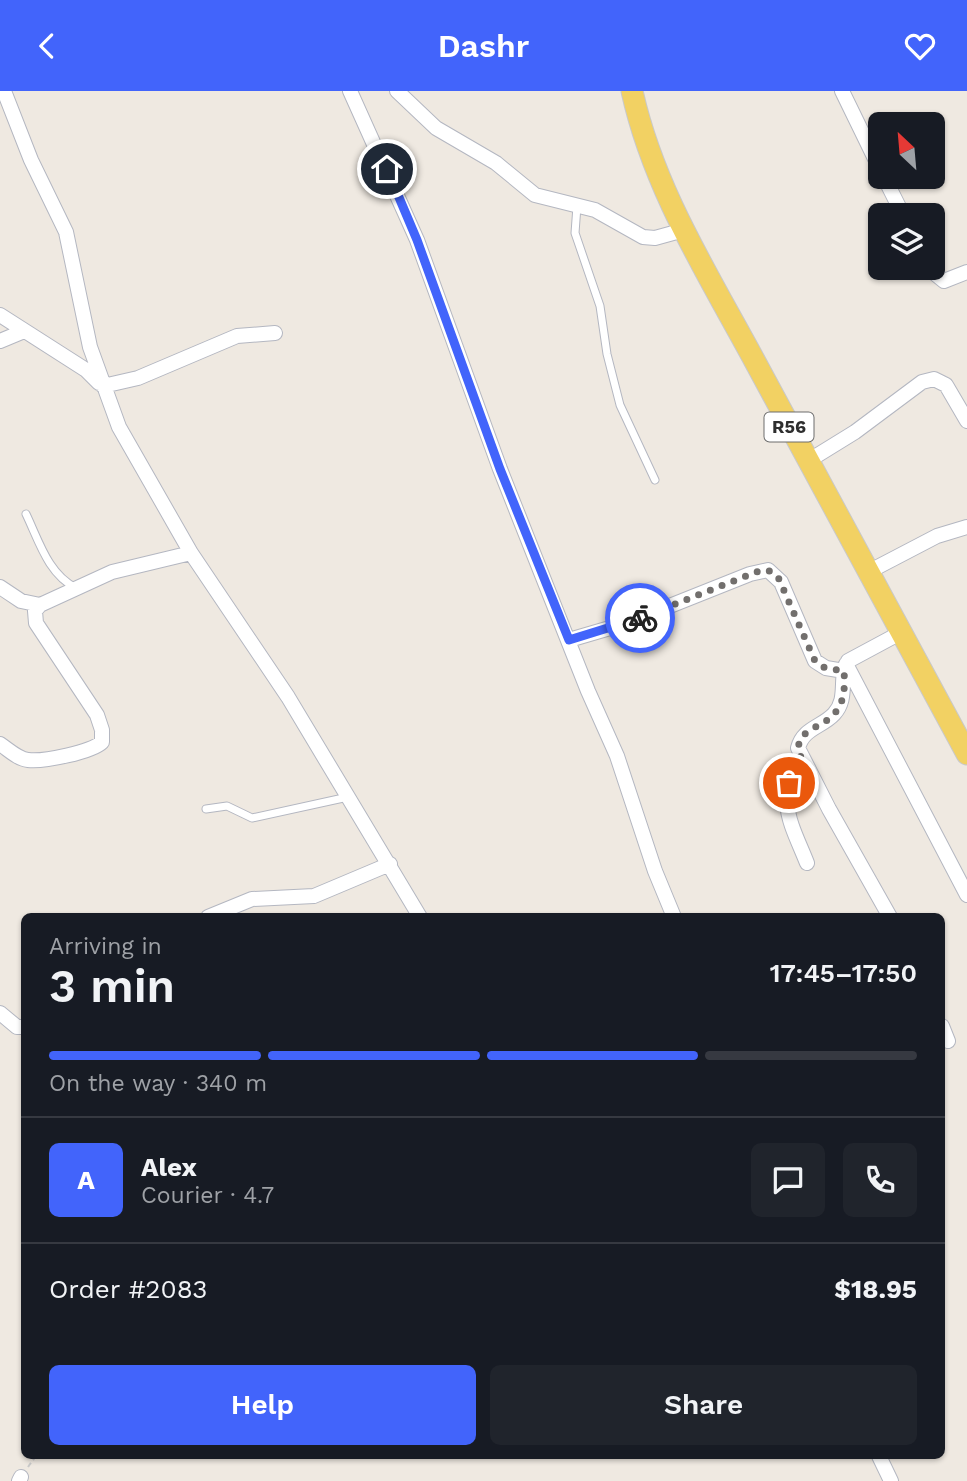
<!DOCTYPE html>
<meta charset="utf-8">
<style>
body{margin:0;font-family:"Work Sans",sans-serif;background:#20242c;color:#f1f3f6;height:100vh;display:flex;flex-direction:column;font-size:26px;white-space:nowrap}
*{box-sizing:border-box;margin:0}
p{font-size:23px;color:#9ea1a6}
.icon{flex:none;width:38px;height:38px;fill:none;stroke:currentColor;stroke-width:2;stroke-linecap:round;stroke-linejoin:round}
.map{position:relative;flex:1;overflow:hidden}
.side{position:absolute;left:21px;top:822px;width:924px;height:546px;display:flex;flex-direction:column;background:#171b24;border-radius:10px;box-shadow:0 2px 5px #0004}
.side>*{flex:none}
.needle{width:46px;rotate:334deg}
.fabs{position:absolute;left:868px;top:21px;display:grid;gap:14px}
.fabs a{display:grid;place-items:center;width:77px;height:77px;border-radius:10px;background:#171b24;box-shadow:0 2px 5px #0004;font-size:35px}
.pin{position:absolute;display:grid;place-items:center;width:60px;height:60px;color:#fff;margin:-30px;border:4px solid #fff;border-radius:50%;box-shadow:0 2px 7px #0007}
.courier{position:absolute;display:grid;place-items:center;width:70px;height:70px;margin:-35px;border:5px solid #4264fb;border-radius:50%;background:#fff;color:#222;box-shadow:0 2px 9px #0007}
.head em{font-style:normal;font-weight:600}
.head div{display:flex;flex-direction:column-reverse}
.head{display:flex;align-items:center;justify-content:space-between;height:119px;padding:0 28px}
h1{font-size:46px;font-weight:600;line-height:52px}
.bar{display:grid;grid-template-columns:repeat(4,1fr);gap:10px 7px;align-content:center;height:84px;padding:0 28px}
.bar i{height:9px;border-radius:5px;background:#363941}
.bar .current{background:#4264fb}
.bar p{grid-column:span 4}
.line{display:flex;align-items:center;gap:18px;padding:0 28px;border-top:2px solid #363941}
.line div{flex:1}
.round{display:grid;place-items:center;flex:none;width:74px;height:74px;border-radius:10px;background:#20242c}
.button{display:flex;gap:14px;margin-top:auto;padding:14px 28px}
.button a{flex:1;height:80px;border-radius:10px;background:#4264fb;color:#fff;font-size:28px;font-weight:600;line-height:80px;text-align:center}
.button a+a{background:#20242c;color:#f1f3f6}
header{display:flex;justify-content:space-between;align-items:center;height:91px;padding:0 28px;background:#4264fb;color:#fff;font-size:32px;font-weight:600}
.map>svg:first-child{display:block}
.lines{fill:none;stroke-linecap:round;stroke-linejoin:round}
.service-casing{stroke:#b4b7c1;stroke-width:9}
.minor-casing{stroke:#b4b7c1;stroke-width:16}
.primary-casing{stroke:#c9c9c9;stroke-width:23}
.path{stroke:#c9c9c9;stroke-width:2;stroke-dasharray:5 3.5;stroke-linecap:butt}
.service{stroke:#fff;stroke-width:7}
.minor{stroke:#fff;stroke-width:14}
.primary{stroke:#f2d163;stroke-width:21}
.done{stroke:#726f6d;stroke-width:7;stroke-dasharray:0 12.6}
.route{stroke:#4264fb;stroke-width:9}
.labels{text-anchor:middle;stroke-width:5;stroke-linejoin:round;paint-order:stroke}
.shield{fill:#fff;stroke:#6d6d6d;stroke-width:2}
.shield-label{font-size:18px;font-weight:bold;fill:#2e2e2e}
</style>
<header><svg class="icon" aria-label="back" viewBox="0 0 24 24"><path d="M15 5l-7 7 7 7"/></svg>Dashr<svg class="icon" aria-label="heart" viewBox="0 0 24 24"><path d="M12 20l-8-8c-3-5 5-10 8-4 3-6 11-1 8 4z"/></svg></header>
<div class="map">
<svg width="967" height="1390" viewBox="0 0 967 1390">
<rect width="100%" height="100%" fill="#efe9e1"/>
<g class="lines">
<defs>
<path id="service" d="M577 115 575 142 600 215 607 263 620 314 655 389
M26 423C39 450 48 483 76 497
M206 718 227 715 252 727 348 706"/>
<path id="minor" d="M4 0 31 69 66 141 90 256 119 336 191 462 288 606 420 826
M350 0 417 149 500 378 588 600 617 665 655 780 674 826
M397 0 436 37 496 72 535 104 595 119 643 146 655 147 684 139
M842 0 880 78
M884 86 903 124
M928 177 944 190 967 181
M0 224 86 279 99 292
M0 250 24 240
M103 295 138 287 237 245 275 242
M808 370 855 341 922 291 934 288 946 294 967 330
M868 481 937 445 967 436
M0 496 21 510 40 514 112 481 191 462
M569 549 627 532 750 483 768 479 781 491 815 570 826 577 844 580
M846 573 967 804
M0 653C9 659 18 668 28 669 43 671 92 661 102 651V639L97 624 36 532 35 520 40 514
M803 671C773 707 792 734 807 772
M208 826 252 808 314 805 390 773
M890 826 829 718 798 657C803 637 822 636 834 623 849 607 838 586 848 570L902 541
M0 922 17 936H24
M942 935 948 950
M879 1365 891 1390
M19 1390 21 1386"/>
<path id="primary" d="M632 0C653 96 706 180 752 265 823 398 896 530 967 663"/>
</defs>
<use href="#service" class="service-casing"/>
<use href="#minor" class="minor-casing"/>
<use href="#primary" class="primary-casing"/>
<path class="path" d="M28 1376 36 1365"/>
<use href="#service" class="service"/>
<use href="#minor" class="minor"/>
<use href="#primary" class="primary"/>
</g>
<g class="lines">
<path class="done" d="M640 527 759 480 768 479 778 486 815 570 825 577 844 580C845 595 845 611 834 623 819 640 787 639 803 671L789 692"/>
<path class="route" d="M387 78 417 149 500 378 569 549 640 527"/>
</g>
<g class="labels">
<rect class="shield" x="764.5" y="321.5" width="49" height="29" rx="5"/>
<g class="shield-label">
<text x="789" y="342">R56</text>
</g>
</g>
</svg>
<div class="fabs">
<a><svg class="needle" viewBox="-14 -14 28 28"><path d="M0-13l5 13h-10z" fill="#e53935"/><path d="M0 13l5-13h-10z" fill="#9ea1a6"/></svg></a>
<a><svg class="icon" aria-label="layers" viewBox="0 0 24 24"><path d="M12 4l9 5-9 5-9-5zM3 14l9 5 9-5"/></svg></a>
</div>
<div class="pin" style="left:789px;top:692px;background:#ea580c"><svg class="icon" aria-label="bag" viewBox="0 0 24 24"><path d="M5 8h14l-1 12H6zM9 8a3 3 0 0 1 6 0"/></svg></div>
<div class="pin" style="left:387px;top:78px;background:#1f2937"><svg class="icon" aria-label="home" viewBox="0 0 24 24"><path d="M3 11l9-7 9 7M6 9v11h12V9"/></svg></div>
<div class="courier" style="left:640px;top:527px"><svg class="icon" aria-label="bike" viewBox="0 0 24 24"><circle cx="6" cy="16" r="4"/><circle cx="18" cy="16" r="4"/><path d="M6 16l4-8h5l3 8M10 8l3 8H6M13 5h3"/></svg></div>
<section class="side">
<div class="head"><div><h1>3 min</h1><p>Arriving in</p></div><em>17:45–17:50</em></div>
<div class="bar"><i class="current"></i><i class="current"></i><i class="current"></i><i></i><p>On the way · 340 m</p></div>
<div class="line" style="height:126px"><b class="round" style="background:#4264fb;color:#fff">A</b><div><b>Alex</b><p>Courier · 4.7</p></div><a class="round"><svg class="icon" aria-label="chat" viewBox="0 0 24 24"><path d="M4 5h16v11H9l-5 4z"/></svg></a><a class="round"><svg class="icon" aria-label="phone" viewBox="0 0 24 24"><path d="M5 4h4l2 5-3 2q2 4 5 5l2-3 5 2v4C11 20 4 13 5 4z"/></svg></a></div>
<div class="line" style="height:91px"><div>Order #2083</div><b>$18.95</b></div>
<div class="button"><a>Help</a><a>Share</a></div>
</section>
</div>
